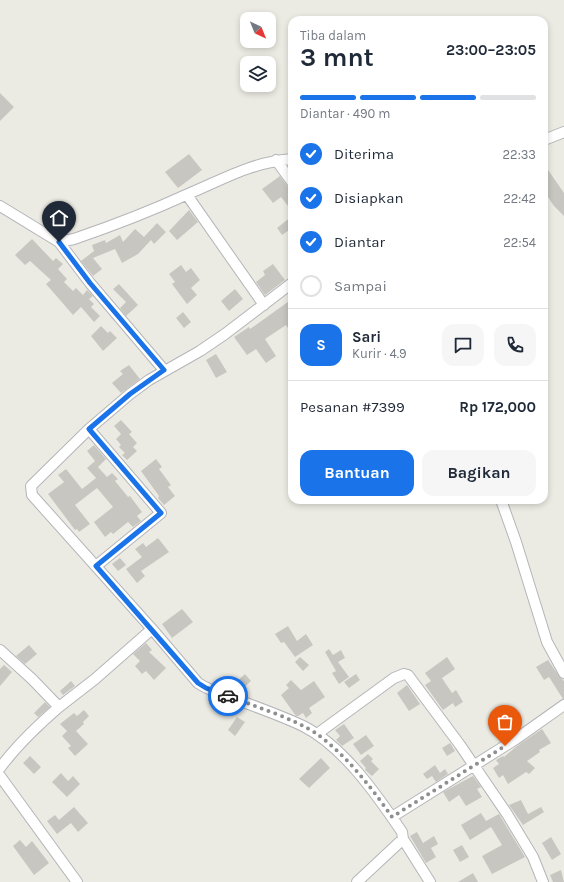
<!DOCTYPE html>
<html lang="id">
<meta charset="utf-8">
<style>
body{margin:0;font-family:Karla,sans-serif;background:#f6f6f7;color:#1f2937;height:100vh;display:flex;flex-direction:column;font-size:15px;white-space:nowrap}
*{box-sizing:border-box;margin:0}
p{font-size:13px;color:#747a83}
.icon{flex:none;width:22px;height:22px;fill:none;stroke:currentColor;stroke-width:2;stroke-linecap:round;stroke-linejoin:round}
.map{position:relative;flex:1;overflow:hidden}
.sheet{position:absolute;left:288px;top:16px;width:260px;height:488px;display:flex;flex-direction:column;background:#fff;border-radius:12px;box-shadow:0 2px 6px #0003}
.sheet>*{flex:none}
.needle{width:26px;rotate:137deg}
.controls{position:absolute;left:240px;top:12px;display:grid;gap:8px}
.controls a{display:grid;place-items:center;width:36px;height:36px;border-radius:8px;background:#fff;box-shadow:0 2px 6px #0003;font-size:20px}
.pin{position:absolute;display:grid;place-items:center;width:34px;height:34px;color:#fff;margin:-41px -17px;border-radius:50% 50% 50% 0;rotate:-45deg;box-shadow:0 0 4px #0007}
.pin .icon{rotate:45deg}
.courier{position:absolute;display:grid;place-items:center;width:40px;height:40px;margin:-20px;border:3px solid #1a73e8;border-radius:50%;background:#fff;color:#222;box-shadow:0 1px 5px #0007}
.headline em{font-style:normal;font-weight:700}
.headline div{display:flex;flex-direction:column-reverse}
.headline{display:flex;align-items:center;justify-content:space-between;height:68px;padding:0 12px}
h1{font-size:26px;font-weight:700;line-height:30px}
.bar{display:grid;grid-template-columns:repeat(4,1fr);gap:6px 4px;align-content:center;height:48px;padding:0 12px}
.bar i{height:5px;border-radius:3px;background:#e0e1e3}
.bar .active{background:#1a73e8}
.bar p{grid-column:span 4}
.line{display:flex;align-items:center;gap:10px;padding:0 12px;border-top:1px solid #e0e1e3}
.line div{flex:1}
.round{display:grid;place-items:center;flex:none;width:42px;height:42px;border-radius:12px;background:#f6f6f7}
ol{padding:0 12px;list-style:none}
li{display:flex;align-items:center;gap:12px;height:44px}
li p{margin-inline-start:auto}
li .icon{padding:4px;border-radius:50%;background:#1a73e8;color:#fff;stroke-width:4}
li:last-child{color:#747a83}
li i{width:22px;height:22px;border:2px solid #e0e1e3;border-radius:50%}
.cta{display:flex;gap:8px;margin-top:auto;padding:8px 12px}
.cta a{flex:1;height:46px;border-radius:12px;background:#1a73e8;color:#fff;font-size:16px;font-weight:700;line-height:46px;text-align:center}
.cta a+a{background:#f6f6f7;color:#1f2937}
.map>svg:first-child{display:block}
.building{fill:#c8c6c0}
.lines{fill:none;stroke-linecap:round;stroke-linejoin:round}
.minor-casing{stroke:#b4b5b9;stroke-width:12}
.minor{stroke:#fff;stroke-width:10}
.done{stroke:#8e8f8f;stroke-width:4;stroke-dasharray:0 7.2}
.route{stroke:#1a73e8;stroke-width:5}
</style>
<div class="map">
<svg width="564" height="882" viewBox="0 0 564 882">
<rect width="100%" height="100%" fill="#ecebe3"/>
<path class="building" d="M0 93 14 107 0 121Z
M189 154 202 170 178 188 165 172Z
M544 164 564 193V216L554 206 544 191Z
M280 176 287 186 292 189V211L281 197 273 203 262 189Z
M189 210 198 222 177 240 169 231Z
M292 216V228L282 235 277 228Z
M157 223 166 232 154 244 151 240 138 254 122 263 115 249 93 258 102 269 93 276 81 261 94 251 92 245 105 240 106 243 120 235 123 242 135 229 144 237Z
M32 239 53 261 56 258 63 264 58 269 67 279 64 282 73 291 76 288 83 295 87 290 93 296 89 299 94 304 91 307 100 316 94 322 81 307 73 315 46 284 51 280 30 261 25 265 15 255Z
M273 264 285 280 265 295 256 282 265 275 263 271Z
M181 265 186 272 191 268 200 280 191 288 197 295 187 304 172 284 175 282 169 274Z
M119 284 138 305 126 316 120 308 126 302 113 289Z
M235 289 243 299 229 311 221 301Z
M292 299V334L286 325 265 339 276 356 266 363 256 349 247 355 234 337 249 327 250 329Z
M183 312 191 322 184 328 176 318Z
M101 326 108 333 110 331 117 338 103 351 91 336Z
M216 354 227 372 216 378 206 360Z
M129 365 140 379 121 393 112 383 123 374 120 371Z
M121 420 132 432 129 434 137 443 133 447 137 451 127 460 122 455 125 453 119 447 121 445 116 439 121 434 114 426Z
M94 445 106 459 98 467 107 477 112 473 118 479 115 481 128 497 130 496 142 512 137 516 141 521 133 527 128 522 113 534 111 532 105 537 94 522 113 507 97 488 75 505 90 524 79 532 77 529 75 530 48 494 64 482 58 475 66 469 82 489 96 478 87 468 95 461 87 451Z
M156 459 162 467 159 469 171 485 168 487 175 496 164 505 158 498 159 496 141 471Z
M158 538 169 552 141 571 145 576 137 583 126 569 142 557 135 549 143 543 146 547Z
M120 558 126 565 118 571 112 564Z
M182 609 193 622 172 638 162 624Z
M288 626 297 641 306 634 313 645 295 657 284 642 281 643 275 634Z
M146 643 152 650 149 652 166 668 154 680 146 671 142 674 135 666 140 661 133 654Z
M29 645 37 654 25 664 16 656Z
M329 649 333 655 341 650 345 658 338 662 349 677 339 684 332 673 336 671 325 652Z
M300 657 309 665 303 671 295 662Z
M447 657 455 669 442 678 452 693 456 690 463 702 455 707 453 703 443 710 425 685 431 681 425 673Z
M548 660 559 676 564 681V699H563L549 677 544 680 536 667Z
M4 665 12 672 0 686V669Z
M245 674 251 681 239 692 233 685Z
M356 674 360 680 349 688 344 682Z
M291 680 301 690 314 681 325 697 309 708 312 713 306 718 303 713 298 716H296L281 695 289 688 286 685Z
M71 681 75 686 63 695 60 691Z
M407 685 420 704 409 711 397 693Z
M45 702 50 707 38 717 34 713Z
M84 710 89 716 83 722 84 724 76 731 88 744 75 756 68 748 71 746 62 736 67 731 60 724 74 713 77 716Z
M237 717 245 722 235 736 228 730Z
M344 724 354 738 342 746 336 740 340 736 335 730Z
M542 729 551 743 539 750 540 752 527 761 535 768 529 774 526 772 508 784 503 775 499 778 493 768 499 764 496 760 503 756 504 757 517 746Z
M366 735 374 746 361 755 353 744Z
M450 743 455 751 447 756 442 748Z
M368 754 373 759 371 761 379 769 372 776 365 770 366 768 360 761Z
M30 756 41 767 34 774 23 763Z
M321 758 330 768 309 788 299 779Z
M435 765 440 773 445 769 448 774 436 782 432 776 427 779 423 774Z
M61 773 68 781 73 776 80 784 67 797 52 782Z
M473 776 481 787 477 789 482 797 466 806 459 795 449 802 443 792Z
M521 800 528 814 541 807 544 812 523 825 509 805Z
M74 807 88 823 78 832 71 823 57 834 47 821 55 815 59 820Z
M481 813 486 821 499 814 525 857 492 874 482 856 502 845 491 827 470 840 461 825Z
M417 832 423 843 434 836 438 844 431 848 436 857 426 863 410 836Z
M551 837 561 854 552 860 542 843Z
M20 840 26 847 32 841 49 863 34 875 13 846Z
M462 845 469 857 460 862 453 850Z
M561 870 564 882H553L550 875Z
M473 873 478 882H458Z"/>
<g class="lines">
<defs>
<path id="minor" d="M544 140 564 132
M276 160 292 182
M187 195 264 305
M0 206 59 242 74 239C112 226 151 211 188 194 224 179 252 162 292 159
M59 242 90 283 164 370
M89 429 161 513 96 566
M501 500 516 542 547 642 564 673
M152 629 198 683C210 691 224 695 238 700 259 708 282 716 303 726 343 746 377 795 402 832L403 839 357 882
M0 650 32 679 59 707C37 726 17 745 0 768
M59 707 95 679 152 629 32 495 31 486 89 429 130 394 149 380 200 351 225 334 292 283
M317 734 394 678 404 674 408 675 460 745 507 814 533 857 543 882
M0 776 77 882
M392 817 516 739 564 705
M403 839 430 882"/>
</defs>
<use href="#minor" class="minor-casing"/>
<use href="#minor" class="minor"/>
</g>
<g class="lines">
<path class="done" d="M228 696C254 706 295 719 317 734 347 756 371 787 392 817L505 746"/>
<path class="route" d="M59 242 90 283 164 370 130 394 89 429 161 513 96 566 198 683 206 688 228 696"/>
</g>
</svg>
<div class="controls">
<a><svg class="needle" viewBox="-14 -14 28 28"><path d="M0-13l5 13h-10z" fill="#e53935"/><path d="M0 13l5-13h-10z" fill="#747a83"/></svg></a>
<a><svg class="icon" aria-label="layers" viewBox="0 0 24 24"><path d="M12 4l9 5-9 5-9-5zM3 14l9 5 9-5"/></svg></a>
</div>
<div class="pin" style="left:505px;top:746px;background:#ea580c"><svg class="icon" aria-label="bag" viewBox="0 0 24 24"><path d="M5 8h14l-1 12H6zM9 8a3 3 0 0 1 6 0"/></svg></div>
<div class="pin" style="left:59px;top:242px;background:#1f2937"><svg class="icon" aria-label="home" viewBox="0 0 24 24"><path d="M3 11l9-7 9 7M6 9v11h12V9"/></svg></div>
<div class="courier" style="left:228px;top:696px"><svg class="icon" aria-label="car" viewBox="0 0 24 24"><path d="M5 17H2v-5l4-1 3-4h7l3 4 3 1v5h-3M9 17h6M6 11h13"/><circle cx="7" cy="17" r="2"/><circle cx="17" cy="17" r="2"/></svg></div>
<section class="sheet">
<div class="headline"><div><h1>3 mnt</h1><p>Tiba dalam</p></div><em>23:00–23:05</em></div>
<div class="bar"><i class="active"></i><i class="active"></i><i class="active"></i><i></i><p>Diantar · 490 m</p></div>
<ol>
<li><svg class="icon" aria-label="check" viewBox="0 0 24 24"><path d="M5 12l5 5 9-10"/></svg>Diterima<p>22:33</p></li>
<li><svg class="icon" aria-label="check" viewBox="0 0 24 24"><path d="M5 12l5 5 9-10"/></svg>Disiapkan<p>22:42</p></li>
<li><svg class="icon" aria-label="check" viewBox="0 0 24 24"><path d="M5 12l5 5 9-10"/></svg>Diantar<p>22:54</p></li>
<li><i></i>Sampai</li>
</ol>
<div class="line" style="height:72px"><b class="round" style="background:#1a73e8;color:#fff">S</b><div><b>Sari</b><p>Kurir · 4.9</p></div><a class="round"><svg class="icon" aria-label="chat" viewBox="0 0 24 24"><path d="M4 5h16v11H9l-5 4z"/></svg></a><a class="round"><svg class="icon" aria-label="phone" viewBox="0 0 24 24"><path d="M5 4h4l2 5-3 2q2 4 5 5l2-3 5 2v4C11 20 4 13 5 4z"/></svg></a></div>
<div class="line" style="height:52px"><div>Pesanan #7399</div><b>Rp 172,000</b></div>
<div class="cta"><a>Bantuan</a><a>Bagikan</a></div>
</section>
</div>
